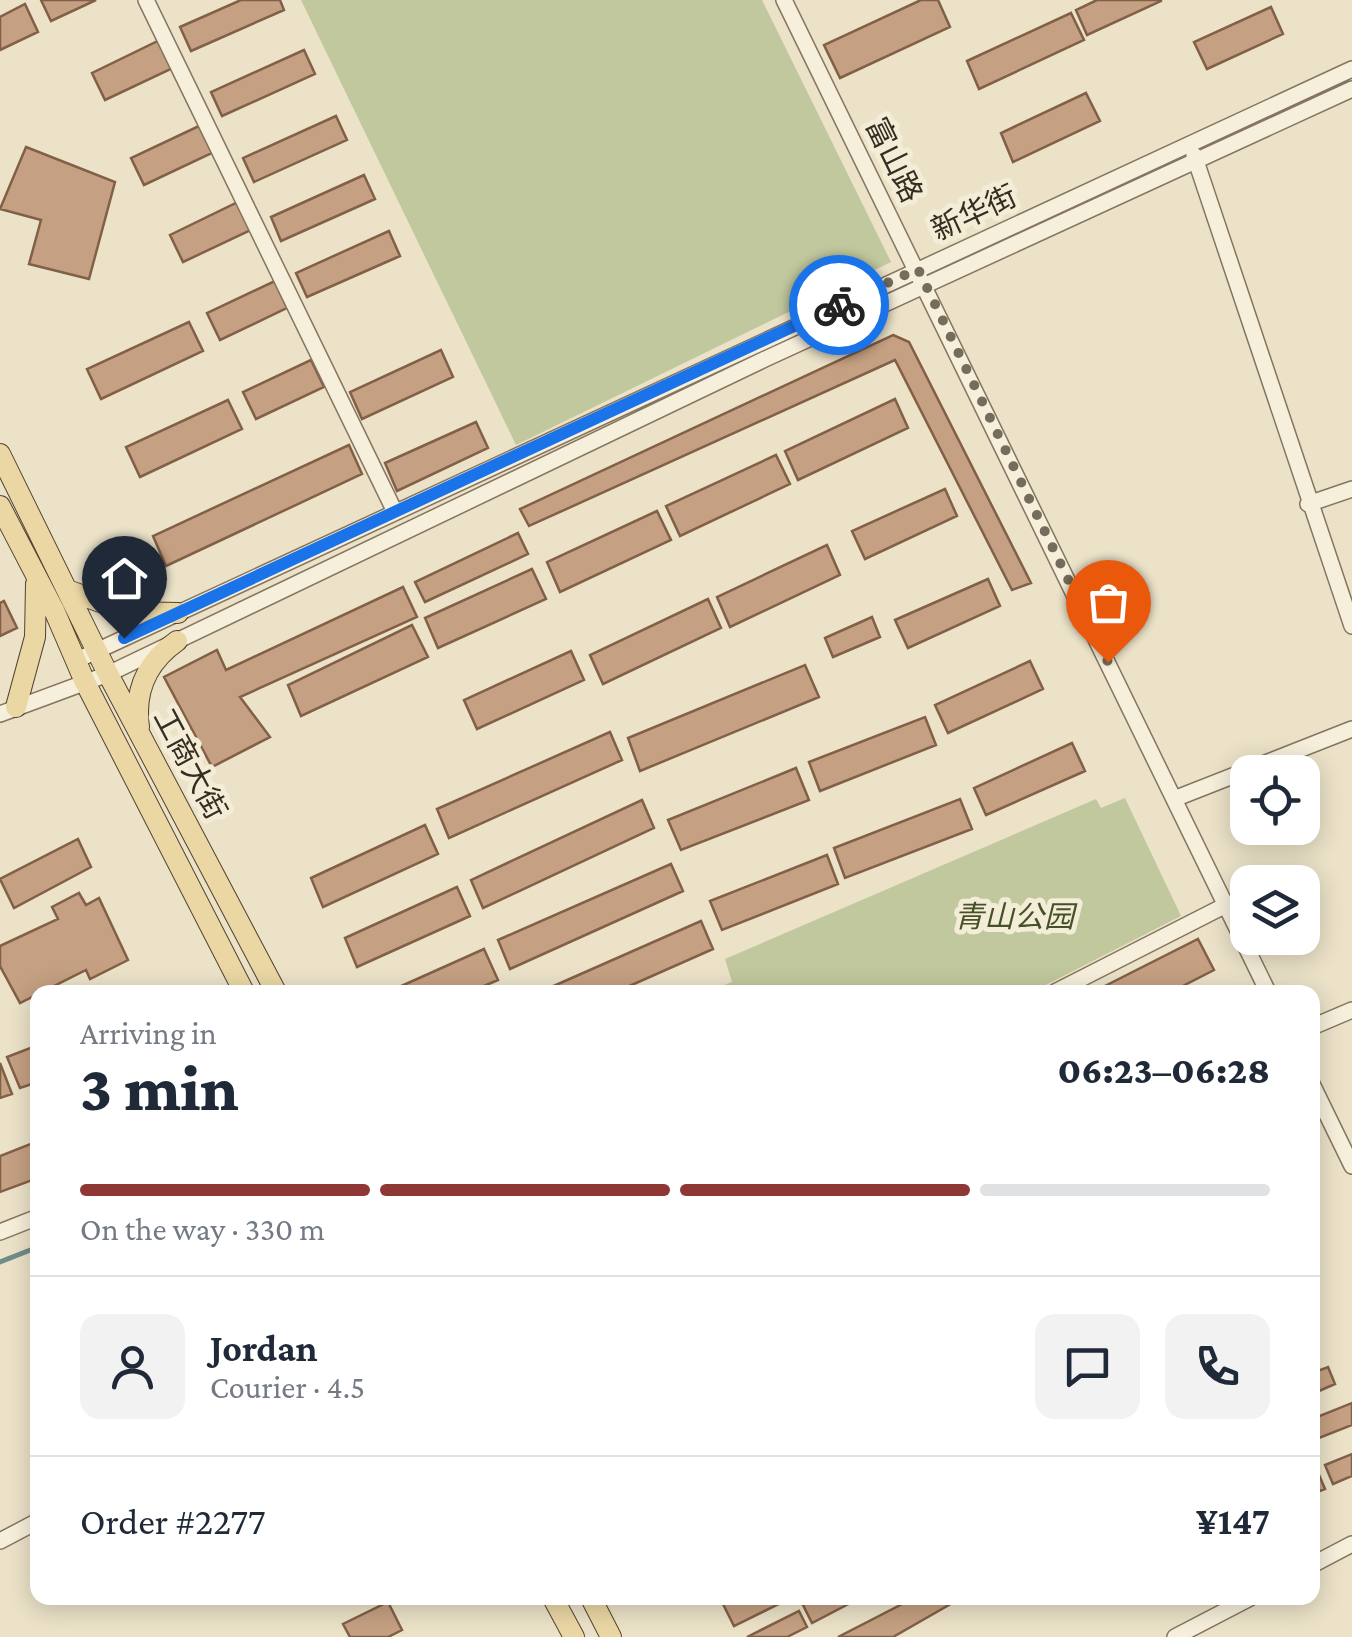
<!DOCTYPE html>
<meta charset="utf-8">
<style>
body{margin:0;font-family:"Crimson Pro","Noto Sans SC",serif;background:#f2f2f3;color:#1f2937;height:100vh;display:flex;flex-direction:column;font-size:38px;white-space:nowrap}
*{box-sizing:border-box;margin:0}
p{font-size:32px;color:#747a83}
.icon{flex:none;width:55px;height:55px;fill:none;stroke:currentColor;stroke-width:2;stroke-linecap:round;stroke-linejoin:round}
.map{position:relative;flex:1;overflow:hidden}
.sheet{position:absolute;left:30px;top:985px;width:1290px;height:620px;display:flex;flex-direction:column;background:#fff;border-radius:20px;box-shadow:0 5px 25px #0003}
.sheet>*{flex:none}
.fabs{position:absolute;left:1230px;top:755px;display:grid;gap:20px}
.fabs a{display:grid;place-items:center;width:90px;height:90px;border-radius:20px;background:#fff;box-shadow:0 5px 25px #0003;font-size:50px}
.pin{position:absolute;display:grid;place-items:center;width:85px;height:85px;color:#fff;margin:-102px -42px;border-radius:50% 50% 50% 0;rotate:-45deg;box-shadow:0 0 10px #0007}
.pin .icon{rotate:45deg}
.courier{position:absolute;display:grid;place-items:center;width:100px;height:100px;margin:-50px;border:8px solid #1a73e8;border-radius:50%;background:#fff;color:#222;box-shadow:0 2px 12px #0007}
.overview em{font-style:normal;font-weight:800}
.overview div{display:flex;flex-direction:column-reverse}
.overview{display:flex;align-items:center;justify-content:space-between;height:170px;padding:0 50px}
h1{font-size:65px;font-weight:800;line-height:75px}
.bar{display:grid;grid-template-columns:repeat(4,1fr);gap:15px 10px;align-content:center;height:120px;padding:0 50px}
.bar i{height:12px;border-radius:8px;background:#e0e1e3}
.bar .on{background:#8f3734}
.bar p{grid-column:span 4}
.line{display:flex;align-items:center;gap:25px;padding:0 50px;border-top:2px solid #e0e1e3}
.line div{flex:1}
.round{display:grid;place-items:center;flex:none;width:105px;height:105px;border-radius:20px;background:#f2f2f3}
.map>svg:first-child{display:block}
.green{fill:#c1c89d}
.lines{fill:none;stroke-linecap:round;stroke-linejoin:round}
.stream{stroke:#708d87;stroke-width:5}
.building{fill:#c5a082;stroke:#826047;stroke-width:2.5}
.minor-casing{stroke:#85755f;stroke-width:18}
.major-casing{stroke:#544332;stroke-width:22}
.minor{stroke:#f6efdb;stroke-width:15}
.major{stroke:#ead7a4;stroke-width:20}
.done{stroke:#766c5b;stroke-width:10;stroke-dasharray:0 18}
.route{stroke:#1a73e8;stroke-width:12}
.labels{text-anchor:middle;stroke-width:10;stroke-linejoin:round;paint-order:stroke}
.street-label{font-size:30px;fill:#372c21;stroke:#f3ecd7}
.park-label{font-size:30px;font-style:italic;fill:#465129;stroke:#f3ecd7}
</style>
<div class="map">
<svg width="1352" height="1637" viewBox="0 0 1352 1637">
<rect width="100%" height="100%" fill="#ebe2c8"/>
<path class="green" d="M301 0H762L891 262 516 445Z
M1125 798 1181 916 1032 992H704L732 982 725 959 1096 799 1101 808Z"/>
<g class="lines">
<path class="stream" d="M0 1262 38 1247"/>
</g>
<path class="building" d="M41 0H96L51 21Z
M241 0H280L284 10 191 51 180 27Z
M921 0H938L950 27 840 78 824 45Z
M1097 0H1161V1L1087 35 1076 10Z
M25 4 38 32 0 50V17Z
M1271 7 1283 34 1207 69 1194 42Z
M1071 13 1084 40 979 89 967 61Z
M160 40 173 68 105 100 92 73Z
M304 50 315 74 222 116 211 92Z
M1086 93 1100 121 1013 162 1001 133Z
M336 116 347 140 254 182 243 158Z
M199 126 212 153 144 185 131 158Z
M26 147 115 182 89 279 29 264 41 220 0 209Z
M364 175 375 199 281 241 271 217Z
M238 202 251 230 183 262 170 235Z
M389 231 400 256 307 297 296 273Z
M275 281 287 308 220 340 207 313Z
M189 322 203 351 101 399 87 369Z
M893 335 909 342 1031 583 1012 590 895 360 529 526 520 509Z
M441 350 453 377 362 419 350 392Z
M311 360 324 387 256 419 243 392Z
M895 399 908 428 798 480 785 451Z
M228 400 242 429 140 477 126 447Z
M476 422 488 448 397 491 385 463Z
M349 445 362 474 166 566 153 536Z
M776 455 790 484 680 536 666 506Z
M945 489 957 516 865 559 852 531Z
M657 511 671 540 560 592 547 562Z
M518 533 528 554 425 602 415 582Z
M827 545 840 575 730 627 717 597Z
M532 569 546 599 438 648 425 618Z
M988 579 1000 606 908 648 895 620Z
M403 587 417 617 240 697 270 737 212 767 164 677 217 650 226 670Z
M708 599 721 628 603 684 590 655Z
M4 601 17 628 0 636V603Z
M872 617 880 637 833 657 825 638Z
M412 625 428 657 301 716 288 685Z
M571 651 584 680 477 729 464 700Z
M1030 661 1043 689 948 733 935 705Z
M805 665 819 697 640 771 628 738Z
M925 717 936 745 820 791 809 762Z
M610 732 622 760 449 838 437 809Z
M1072 743 1085 771 986 815 974 788Z
M796 768 809 800 681 850 668 820Z
M960 799 972 829 845 878 834 848Z
M642 800 654 828 483 908 471 880Z
M425 825 438 854 323 907 311 878Z
M78 839 91 867 14 908 0 879Z
M827 855 838 884 722 930 710 901Z
M671 864 683 891 510 969 498 940Z
M457 887 470 916 357 967 345 938Z
M79 893 86 905 99 898 128 960 90 979 86 970 20 1003 0 966V946L58 919 52 907Z
M701 921 713 949 616 992H540Z
M1198 939 1214 970 1171 992H1093Z
M484 949 498 980 470 992H388Z
M38 1045V1082L20 1088 7 1057Z
M0 1063 12 1094 0 1098Z
M38 1141V1178L0 1192V1156Z
M1328 1367 1335 1384 1312 1394V1373Z
M1352 1403V1425L1314 1440 1312 1419Z
M1352 1454V1476L1333 1484 1325 1465Z
M1317 1470 1325 1489 1312 1494V1472Z
M720 1598H791L734 1626Z
M818 1598H860L812 1623 803 1605Z
M914 1598H961L893 1637H838Z
M388 1602 402 1630 388 1637H350L343 1624Z
M799 1611 807 1627 787 1637H747Z"/>
<g class="lines">
<defs>
<path id="minor" d="M146 0 395 512
M784 0 1268 992
M1194 155 1352 626
M1308 504 1352 489
M75 661 1352 69
M0 714 108 674 765 359 1352 89
M1174 799 1352 729
M1055 992 1226 905
M1312 1027 1352 1010
M1312 1084 1352 1166
M0 1232 38 1217
M0 1541 38 1521
M1312 1565 1352 1544
M1175 1637 1250 1598"/>
<path id="major" d="M0 454 108 674 276 992
M0 506 54 610 85 682 244 992
M70 591 128 612 178 613
M16 707 35 637 36 584
M139 727C134 691 147 662 177 641
M553 1598 574 1637
M591 1598 611 1637"/>
</defs>
<use href="#minor" class="minor-casing"/>
<use href="#major" class="major-casing"/>
<use href="#minor" class="minor"/>
<use href="#major" class="major"/>
</g>
<g class="lines">
<path class="done" d="M839 305 918 269 1108 662"/>
<path class="route" d="M124 638 839 305"/>
</g>
<g class="labels">
<g class="street-label">
<text transform="translate(894 160) rotate(64)" y="10">富山路</text>
<text transform="translate(974 213) rotate(-25)" y="10">新华街</text>
<text transform="translate(190 764) rotate(62)" y="10">工商大街</text>
</g>
<g class="park-label">
<text x="1014" y="927">青山公园</text>
</g>
</g>
</svg>
<div class="fabs">
<a><svg class="icon" aria-label="locate" viewBox="0 0 24 24"><circle cx="12" cy="12" r="6"/><path d="M12 2v4M12 18v4M2 12h4M18 12h4"/></svg></a>
<a><svg class="icon" aria-label="layers" viewBox="0 0 24 24"><path d="M12 4l9 5-9 5-9-5zM3 14l9 5 9-5"/></svg></a>
</div>
<div class="pin" style="left:1108px;top:662px;background:#ea580c"><svg class="icon" aria-label="bag" viewBox="0 0 24 24"><path d="M5 8h14l-1 12H6zM9 8a3 3 0 0 1 6 0"/></svg></div>
<div class="pin" style="left:124px;top:638px;background:#1f2937"><svg class="icon" aria-label="home" viewBox="0 0 24 24"><path d="M3 11l9-7 9 7M6 9v11h12V9"/></svg></div>
<div class="courier" style="left:839px;top:305px"><svg class="icon" aria-label="bike" viewBox="0 0 24 24"><circle cx="6" cy="16" r="4"/><circle cx="18" cy="16" r="4"/><path d="M6 16l4-8h5l3 8M10 8l3 8H6M13 5h3"/></svg></div>
<section class="sheet">
<div class="overview"><div><h1>3 min</h1><p>Arriving in</p></div><em>06:23–06:28</em></div>
<div class="bar"><i class="on"></i><i class="on"></i><i class="on"></i><i></i><p>On the way · 330 m</p></div>
<div class="line" style="height:180px"><a class="round"><svg class="icon" aria-label="person" viewBox="0 0 24 24"><circle cx="12" cy="8" r="4"/><path d="M4 21q1-7 8-7t8 7"/></svg></a><div><b>Jordan</b><p>Courier · 4.5</p></div><a class="round"><svg class="icon" aria-label="chat" viewBox="0 0 24 24"><path d="M4 5h16v11H9l-5 4z"/></svg></a><a class="round"><svg class="icon" aria-label="phone" viewBox="0 0 24 24"><path d="M5 4h4l2 5-3 2q2 4 5 5l2-3 5 2v4C11 20 4 13 5 4z"/></svg></a></div>
<div class="line" style="height:130px"><div>Order #2277</div><b>¥147</b></div>
</section>
</div>
